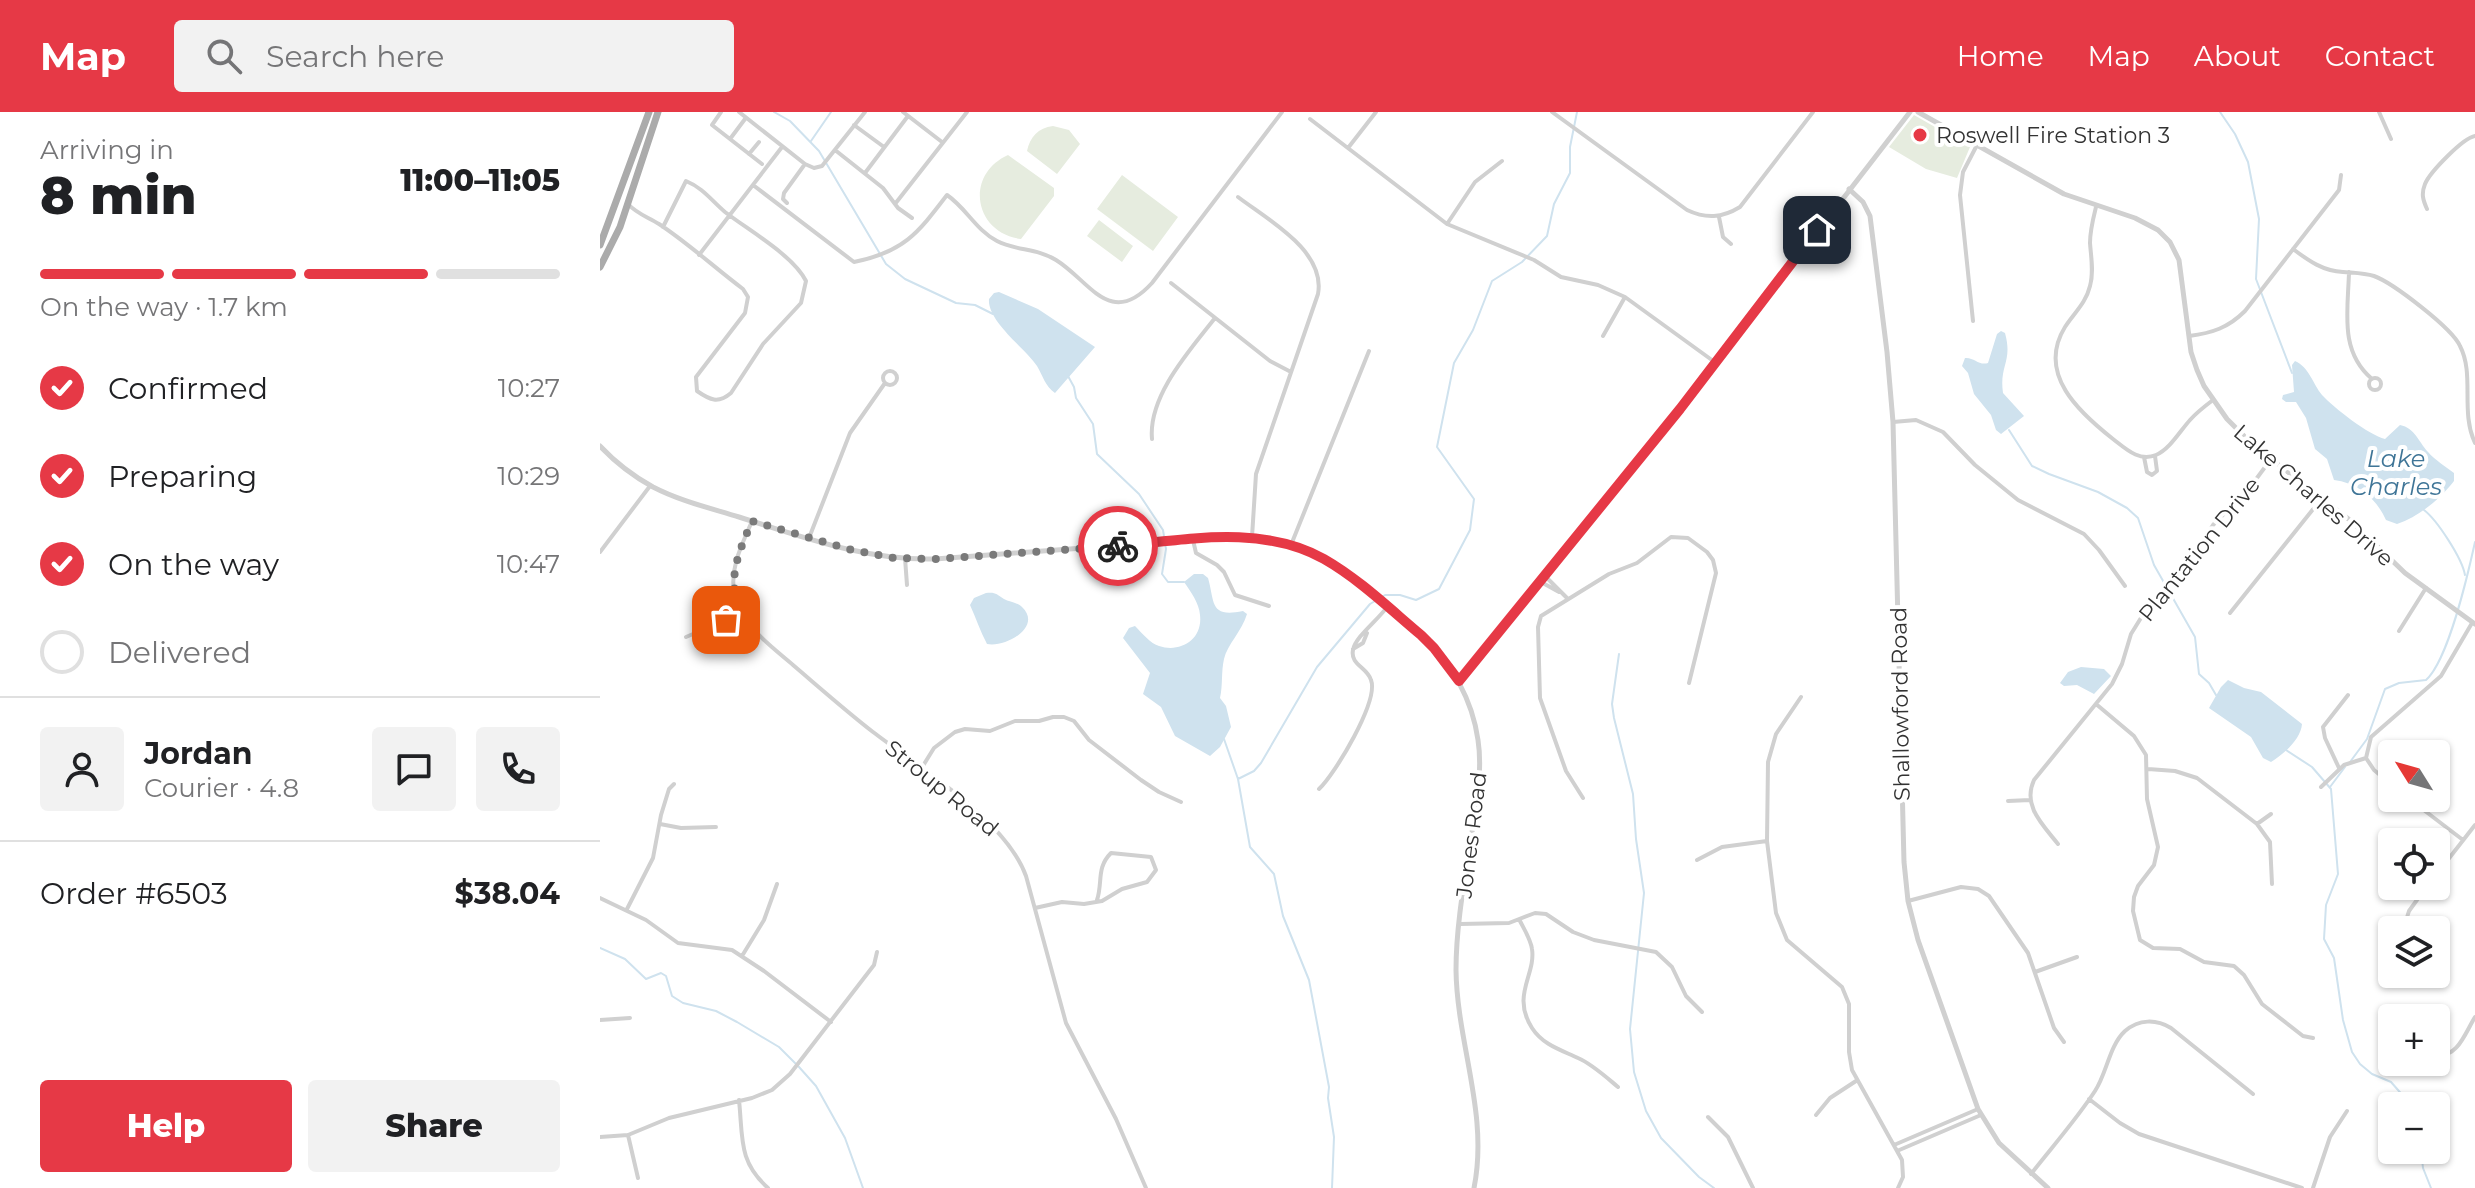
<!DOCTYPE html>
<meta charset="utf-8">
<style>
body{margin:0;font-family:Montserrat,sans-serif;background:#f2f2f2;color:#202124;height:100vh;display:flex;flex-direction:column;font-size:30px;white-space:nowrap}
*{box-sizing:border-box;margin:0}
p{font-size:26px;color:#757577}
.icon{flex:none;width:44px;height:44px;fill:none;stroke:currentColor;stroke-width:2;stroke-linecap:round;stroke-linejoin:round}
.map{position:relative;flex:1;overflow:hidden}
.panel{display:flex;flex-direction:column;background:#fff;width:600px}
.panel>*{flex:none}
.needle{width:52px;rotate:307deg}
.controls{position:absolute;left:1778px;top:628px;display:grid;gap:16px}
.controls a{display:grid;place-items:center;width:72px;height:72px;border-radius:8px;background:#fff;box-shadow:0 2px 6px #0004;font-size:40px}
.pin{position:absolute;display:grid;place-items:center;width:68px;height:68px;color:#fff;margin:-34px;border-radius:16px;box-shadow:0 4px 12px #0006}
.courier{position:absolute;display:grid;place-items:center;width:80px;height:80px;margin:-40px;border:6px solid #e63946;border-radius:50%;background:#fff;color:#222;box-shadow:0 2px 10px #0007}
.headline em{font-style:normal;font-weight:800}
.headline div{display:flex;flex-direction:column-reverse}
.headline{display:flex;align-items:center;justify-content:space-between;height:136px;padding:0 40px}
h1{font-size:52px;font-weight:800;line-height:60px}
.bar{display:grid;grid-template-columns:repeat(4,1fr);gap:12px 8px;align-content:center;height:96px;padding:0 40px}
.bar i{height:10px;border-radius:6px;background:#e0e0e0}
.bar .active{background:#e63946}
.bar p{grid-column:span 4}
.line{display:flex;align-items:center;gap:20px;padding:0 40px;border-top:2px solid #e0e0e0}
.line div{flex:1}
.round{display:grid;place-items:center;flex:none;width:84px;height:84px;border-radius:8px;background:#f2f2f2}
ol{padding:0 40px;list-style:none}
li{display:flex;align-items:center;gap:24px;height:88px}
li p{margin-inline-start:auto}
li .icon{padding:8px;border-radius:50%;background:#e63946;color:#fff;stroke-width:4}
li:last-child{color:#757577}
li i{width:44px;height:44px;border:4px solid #e0e0e0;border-radius:50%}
.cta{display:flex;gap:16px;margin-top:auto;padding:16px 40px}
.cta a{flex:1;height:92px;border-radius:8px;background:#e63946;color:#fff;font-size:32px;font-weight:800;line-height:92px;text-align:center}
.cta a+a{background:#f2f2f2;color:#202124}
header{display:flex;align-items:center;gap:48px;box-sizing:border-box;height:112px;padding:0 40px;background:#e63946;color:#fff}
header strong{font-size:38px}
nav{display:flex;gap:44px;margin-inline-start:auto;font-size:28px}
.search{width:560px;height:72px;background:#f2f2f2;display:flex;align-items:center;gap:20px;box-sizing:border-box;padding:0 28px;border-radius:8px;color:#757577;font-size:30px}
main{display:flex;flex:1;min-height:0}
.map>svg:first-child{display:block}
.green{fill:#e6ecdf}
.water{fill:#cfe2ee}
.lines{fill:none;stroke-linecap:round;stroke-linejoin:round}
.stream{stroke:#cfe2ee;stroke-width:2}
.minor{stroke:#d0d0d0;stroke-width:4}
.tertiary{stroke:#d0d0d0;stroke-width:5}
.primary{stroke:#ababab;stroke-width:7}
.done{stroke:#7a7a7a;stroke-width:8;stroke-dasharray:0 14.4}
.route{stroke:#e63946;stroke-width:10}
.poi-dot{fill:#e63946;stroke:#fff;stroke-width:3}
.labels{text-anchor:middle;stroke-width:8;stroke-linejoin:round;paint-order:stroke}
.poi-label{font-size:22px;fill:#333;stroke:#fff;text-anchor:start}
.street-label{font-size:22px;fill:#333;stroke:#fff}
.water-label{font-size:24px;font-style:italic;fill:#3f7597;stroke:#fff}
</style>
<header>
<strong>Map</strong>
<div class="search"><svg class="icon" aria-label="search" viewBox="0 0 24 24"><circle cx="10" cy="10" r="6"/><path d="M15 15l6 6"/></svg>Search here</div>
<nav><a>Home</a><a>Map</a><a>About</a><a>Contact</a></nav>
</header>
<main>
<section class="panel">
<div class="headline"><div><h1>8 min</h1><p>Arriving in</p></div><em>11:00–11:05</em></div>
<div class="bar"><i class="active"></i><i class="active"></i><i class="active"></i><i></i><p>On the way · 1.7 km</p></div>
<ol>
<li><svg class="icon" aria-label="check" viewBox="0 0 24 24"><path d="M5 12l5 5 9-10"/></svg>Confirmed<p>10:27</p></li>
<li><svg class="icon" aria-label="check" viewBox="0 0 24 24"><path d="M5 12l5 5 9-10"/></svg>Preparing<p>10:29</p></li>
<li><svg class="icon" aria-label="check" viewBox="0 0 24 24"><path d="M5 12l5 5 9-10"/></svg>On the way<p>10:47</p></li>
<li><i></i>Delivered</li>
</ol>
<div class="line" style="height:144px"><a class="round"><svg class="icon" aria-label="person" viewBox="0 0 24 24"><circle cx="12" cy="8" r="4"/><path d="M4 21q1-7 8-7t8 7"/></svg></a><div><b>Jordan</b><p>Courier · 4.8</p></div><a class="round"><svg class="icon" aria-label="chat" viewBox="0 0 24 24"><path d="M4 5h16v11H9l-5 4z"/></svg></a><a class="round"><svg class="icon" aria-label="phone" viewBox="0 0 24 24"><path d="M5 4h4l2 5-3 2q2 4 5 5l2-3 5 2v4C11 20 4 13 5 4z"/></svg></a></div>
<div class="line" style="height:104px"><div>Order #6503</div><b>$38.04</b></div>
<div class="cta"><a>Help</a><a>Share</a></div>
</section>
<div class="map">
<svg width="1875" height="1076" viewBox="0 0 1875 1076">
<rect width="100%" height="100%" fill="#fff"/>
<path class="green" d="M1314 3 1370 35 1357 66 1326 57 1289 35Z
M453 14 469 18 480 32 457 62 427 39C430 25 438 16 453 14Z
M408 43 454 76V84L421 127C374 121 364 63 408 43Z
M522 63 578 105 553 139 497 97Z
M499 108 533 134 522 150 487 124Z"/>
<path class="water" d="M399 180 438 197 495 235 455 281C445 274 443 264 437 254 425 236 387 209 389 187L394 181Z
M1401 219 1405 221C1413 250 1399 253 1403 281L1424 304 1401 322 1396 318 1391 303 1374 282 1368 261 1362 254 1365 246C1374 245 1379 254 1388 251L1397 222Z
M1695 249C1709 255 1713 272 1722 283 1734 296 1769 323 1785 327L1800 313C1815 316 1818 329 1828 340 1835 348 1845 354 1854 361V369C1840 387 1820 404 1797 412L1786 408C1776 386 1758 371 1734 368L1727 347 1715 337 1706 306 1696 290H1686L1682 287 1683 283 1694 280 1692 253Z
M594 462H603L608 466C615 490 609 506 643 499L647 502C642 519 627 533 624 547 621 560 623 573 620 586L626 594 631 615 620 635 610 644 575 624 561 595 543 582 550 561 523 526 529 516 535 514C541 520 551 532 559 534 580 541 603 528 600 503 599 491 591 480 584 470Z
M386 481C396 480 396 482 404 487 409 490 417 490 422 495 443 515 405 536 387 532 380 519 376 506 370 493L374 486Z
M1481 555 1504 557 1511 564 1494 582 1477 573 1464 574 1460 571 1468 560Z
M1628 568 1644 576 1661 580 1702 612C1701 627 1684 642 1671 650L1663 646 1651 625 1609 596 1621 575Z"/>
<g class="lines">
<path class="stream" d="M174 0 190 9 219 39 286 152 305 167 356 191 375 193 393 202
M1620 0 1635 22 1648 50 1659 107 1656 167 1692 261
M211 29 231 0
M468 264 474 275 476 286 493 312 497 342 539 382 563 418 566 437 562 462 568 470H584
M1409 318 1432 354 1449 362 1498 380 1527 396 1538 406 1554 453 1595 525 1599 562 1609 571 1616 583
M1824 398C1837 408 1862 446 1865 463
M1019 542 1012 592 1014 606 1033 682 1036 727 1044 781 1030 917 1034 960 1046 999 1061 1026 1099 1065 1114 1076
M624 627 638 667 650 735 674 762 683 804 709 868 729 975 728 986 734 1025 732 1076
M1686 638 1712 655 1731 677 1738 762 1726 793 1724 827 1734 846 1743 908 1752 940 1760 952 1772 962 1791 970 1812 994
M1750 650 1767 627 1785 577 1799 571 1826 568C1848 548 1868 462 1875 430
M638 667 654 659 661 651 717 555 770 492 785 483H800L816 488 839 477 870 418 874 387 837 335 854 251 873 218 892 169 922 150 947 124 954 92 970 61V35L977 0
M1730 675 1745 655
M0 836 25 847 46 867 61 861 66 864 72 884 83 891 116 899 137 910 179 935 199 955 216 974 245 1026 263 1076
M1821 1038 1823 1056 1831 1076"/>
<path class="minor" d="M121 0 112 13 162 52
M139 0 205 52
M303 0 342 30
M952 0 1087 98C1106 107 1122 106 1140 95L1213 0
M1779 0 1791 27
M710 7 847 112 934 148 961 165 998 173 1025 185 1116 251
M254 13 284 35
M130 27 145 7
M748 36 776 0
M235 38 283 76 298 96 312 106
M149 42 159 30
M265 61 308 4
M153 73 254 150C304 140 318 121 347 83 366 96 376 118 397 129 416 139 437 136 456 148 490 169 510 217 552 171L682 0
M638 85C668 108 726 139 718 182L656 362 652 425
M187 91 183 87 184 81 205 52 214 56 222 54 265 0
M28 92C37 102 48 105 59 112 88 131 115 156 143 177L148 185 145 201 96 265 97 279C110 288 118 292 131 281L163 232 201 191 206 169C193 143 148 118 125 100 111 88 103 76 86 69L63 115
M295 92 367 0
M1496 95C1493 107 1490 118 1490 131 1491 145 1494 160 1490 174 1486 191 1474 201 1465 215 1436 262 1480 301 1513 327 1526 337 1539 350 1556 343 1570 337 1580 319 1590 308 1597 300 1605 294 1613 288
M1827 97C1823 88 1821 82 1825 72 1830 60 1863 26 1875 24
M1119 105 1123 125 1131 132
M847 112 875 70 902 49
M1693 137C1709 149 1723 159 1743 160 1754 161 1764 161 1774 164 1793 171 1852 216 1860 234 1875 263 1860 299 1875 331
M99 143 182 35
M1749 160C1748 199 1739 239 1772 267
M571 171 670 249 691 260
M1373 209 1360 83 1363 60 1377 33
M1003 224 1025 185
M1589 224C1612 221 1628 216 1645 199L1739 78 1741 63
M283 266a7 7 0 1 1 14 0a7 7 0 1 1-14 0Z
M1769 272a6 6 0 1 1 12 0a6 6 0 1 1-12 0Z
M1293 310 1316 308 1343 320 1375 353 1418 388 1484 422 1499 438 1525 474
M552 327C548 284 590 238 615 206
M1544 345 1547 360 1552 363 1557 359 1555 344
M152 409C143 431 130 454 134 479 139 512 170 533 193 553 220 576 246 599 273 620 320 656 406 708 426 764L466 911 516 1007 546 1076
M209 426 250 321 285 271
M593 428 596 441 617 453 624 460 635 483 669 494
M691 433 769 239
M0 440 50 374
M305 446 307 473
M510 450V434
M945 464 967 486
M941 470 959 480
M1630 501 1722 386
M1799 519 1826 476
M86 525 142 501
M753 537 763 531 767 521
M1201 585 1176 622 1168 650 1167 729 1176 801 1187 828 1242 875 1249 892V940L1252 958 1302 1048 1303 1065 1298 1076
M1496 592 1534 624 1546 643 1547 687 1558 735 1554 753 1538 774 1534 785 1533 799 1540 828 1553 836 1580 837 1604 850 1634 854 1644 863 1662 892 1703 924 1713 926
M1739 656 1725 626 1723 615 1748 583
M321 657 334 636 355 620 365 617 390 619 415 609H439L453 605H464L474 609 489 628 541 668 559 680 581 690
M1548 657 1575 659 1597 666 1657 712 1670 730 1672 772
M1792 673 1774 658 1766 646 1771 625 1841 564 1872 511
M1721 675 1744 653 1766 646
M719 677C735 662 779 589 771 568 767 555 750 553 753 538 755 525 779 507 787 495
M983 686 966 659 940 586 938 515 941 504 1009 462 1037 451 1071 425 1088 426 1107 440 1113 448 1116 461 1089 571
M1808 686 1863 728
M1408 689 1430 688
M60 712 81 716 116 715
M1657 712 1671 702
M1458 732C1443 713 1422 694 1434 668L1512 572 1522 552 1531 522 1544 501 1578 465 1613 413 1651 374 1671 347
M1097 748 1122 735 1167 729
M1836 763 1875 713
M0 786 46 808 78 831 132 838 164 859 231 910
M1308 789 1361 775 1378 777 1389 784 1428 841 1454 916 1464 930
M435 796 462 790 484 792 502 789 522 777 547 770 556 758 551 745 511 741C496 756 503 770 497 788
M27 797 53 746 61 703 69 677 74 672
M920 809C924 817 931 828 932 837 936 863 911 883 932 916 943 933 961 938 978 946 992 952 1006 965 1018 975
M860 812 909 811 935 801 946 802 973 820 994 828 1056 840 1072 855 1086 884 1102 900
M1803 818 1809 799 1827 774
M142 844 164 808 177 772
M1435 860 1477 845
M1792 901 1797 906
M0 908 30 906
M1836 943C1858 946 1865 921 1875 905
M1489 987 1520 1011 1539 1022 1702 1076
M139 988C143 1026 138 1049 168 1076
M1216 1003 1230 986 1256 969
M1108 1005 1128 1025 1153 1076
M28 1023 38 1066
M0 1025 28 1023 69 1006 152 986 172 978 190 962 274 853 277 840
M1294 1033 1378 997
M1297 1039 1381 1003
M1431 1062C1452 1035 1476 1008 1495 979 1507 961 1509 934 1525 919 1539 907 1556 907 1571 916L1653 982
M1713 1076 1730 1025 1747 999"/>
<path class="tertiary" d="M1318 0 1464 82 1535 106 1558 118 1570 130 1579 148 1591 240 1597 258 1604 274 1627 307 1653 333 1751 409 1805 461 1875 512
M1249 77 1263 90 1270 104 1287 240 1293 310 1304 750 1308 789 1318 828 1378 997 1399 1031 1448 1076
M0 334C15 350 33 364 53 375 80 389 110 396 139 405 203 425 267 449 335 447L631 425C716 425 760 472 821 523 851 551 872 586 878 628 882 654 878 680 874 707 867 756 856 808 856 858 857 932 889 1002 874 1076
M859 569 870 558 1116 251 1310 0"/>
<path class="primary" d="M0 133 49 0
M0 155 20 115 58 0"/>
</g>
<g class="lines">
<path class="done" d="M126 508 142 501C125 469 139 440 152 409L252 438 294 446 335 447 518 434"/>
<path class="route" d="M518 434C585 428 662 412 724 447 759 467 790 497 821 523L834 536 859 569 1080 297 1217 118"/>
</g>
<circle class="poi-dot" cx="1320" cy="23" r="8"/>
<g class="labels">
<g class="poi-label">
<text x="1336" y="31">Roswell Fire Station 3</text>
</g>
<g class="street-label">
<text transform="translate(1714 383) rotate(41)" y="8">Lake Charles Drive</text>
<text transform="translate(1599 437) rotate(-51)" y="8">Plantation Drive</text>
<text transform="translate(1300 592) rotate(-91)" y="8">Shallowford Road</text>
<text transform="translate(342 676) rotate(39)" y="8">Stroup Road</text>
<text transform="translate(871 723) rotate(-83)" y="8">Jones Road</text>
</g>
<g class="water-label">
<text x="1796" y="355">Lake<tspan x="1796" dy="28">Charles</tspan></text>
</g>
</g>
</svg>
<div class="controls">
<a><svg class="needle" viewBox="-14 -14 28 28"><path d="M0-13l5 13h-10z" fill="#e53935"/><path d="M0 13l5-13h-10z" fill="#757577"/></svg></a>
<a><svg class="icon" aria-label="locate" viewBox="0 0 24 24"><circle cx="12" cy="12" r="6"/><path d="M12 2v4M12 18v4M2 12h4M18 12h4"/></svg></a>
<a><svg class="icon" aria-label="layers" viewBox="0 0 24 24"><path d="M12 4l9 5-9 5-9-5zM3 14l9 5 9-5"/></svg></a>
<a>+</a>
<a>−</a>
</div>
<div class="pin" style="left:126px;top:508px;background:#ea580c"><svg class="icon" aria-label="bag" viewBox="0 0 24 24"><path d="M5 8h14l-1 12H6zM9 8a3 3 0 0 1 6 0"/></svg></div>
<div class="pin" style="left:1217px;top:118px;background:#1f2937"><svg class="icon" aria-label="home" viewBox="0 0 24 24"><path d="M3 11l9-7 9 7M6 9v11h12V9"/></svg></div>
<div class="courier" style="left:518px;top:434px"><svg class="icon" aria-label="bike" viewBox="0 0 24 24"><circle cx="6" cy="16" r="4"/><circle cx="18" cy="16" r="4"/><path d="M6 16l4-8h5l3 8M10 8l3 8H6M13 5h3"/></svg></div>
</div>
</main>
